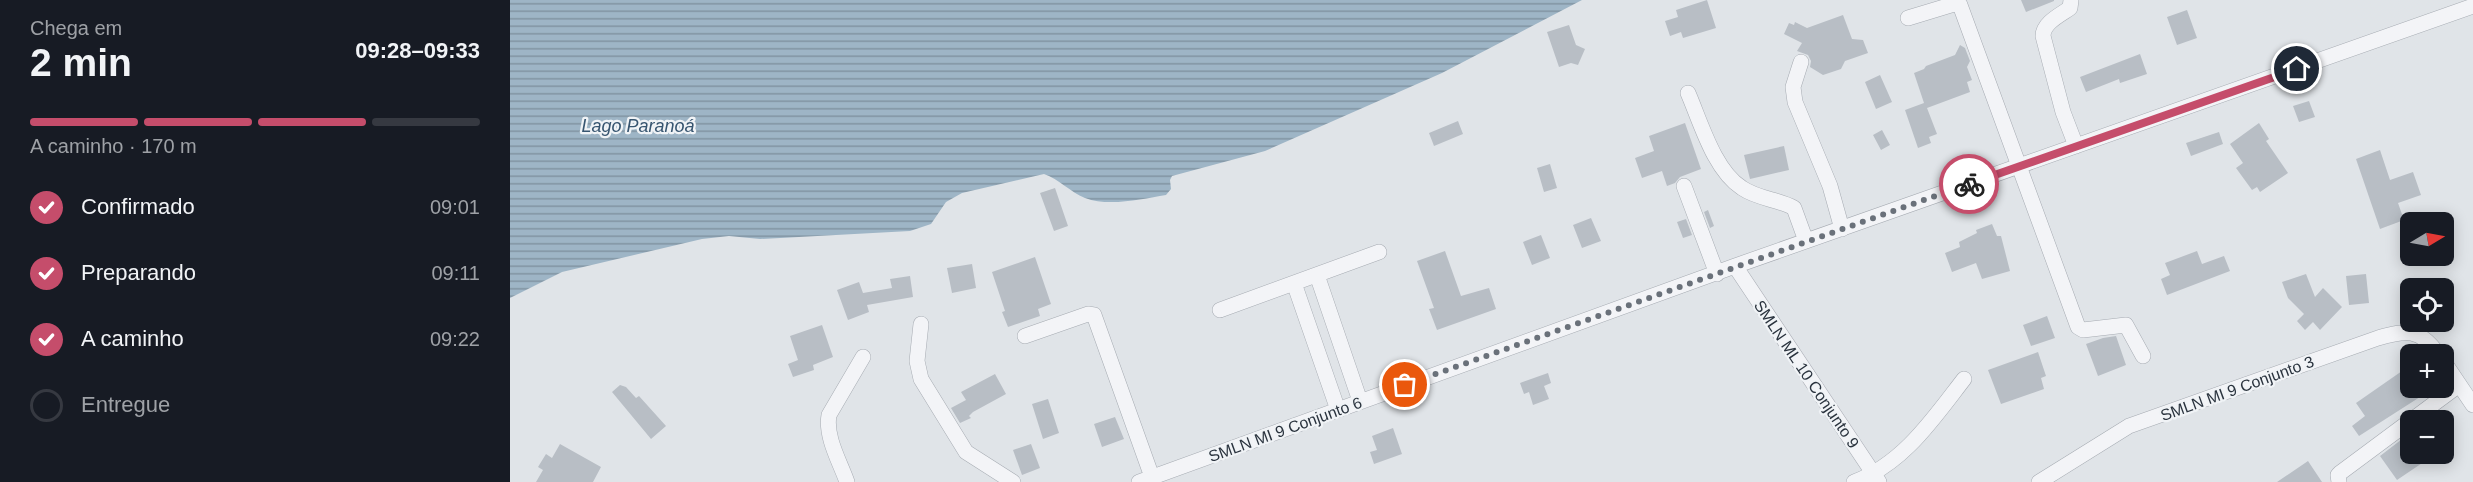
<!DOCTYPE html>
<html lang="pt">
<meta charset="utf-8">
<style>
body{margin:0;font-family:Arial,sans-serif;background:#242831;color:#f1f3f6;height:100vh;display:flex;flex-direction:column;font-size:22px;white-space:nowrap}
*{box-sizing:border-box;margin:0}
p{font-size:20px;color:#9ea1a6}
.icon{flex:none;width:33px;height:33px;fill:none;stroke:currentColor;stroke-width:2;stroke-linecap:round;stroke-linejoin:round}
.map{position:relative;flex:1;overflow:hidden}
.side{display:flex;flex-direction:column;background:#171b24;width:510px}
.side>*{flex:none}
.needle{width:39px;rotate:80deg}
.fabs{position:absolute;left:1890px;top:212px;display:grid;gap:12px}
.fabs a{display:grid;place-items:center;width:54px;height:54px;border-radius:9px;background:#171b24;box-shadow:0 3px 15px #0003;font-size:30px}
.pin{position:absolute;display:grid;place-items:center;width:51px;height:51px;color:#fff;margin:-26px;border:3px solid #fff;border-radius:50%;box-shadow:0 2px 6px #0007}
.courier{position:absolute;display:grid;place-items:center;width:60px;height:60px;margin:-30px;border:4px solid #c54d6b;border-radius:50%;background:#fff;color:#222;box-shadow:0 2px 8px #0007}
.overview em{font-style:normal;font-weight:800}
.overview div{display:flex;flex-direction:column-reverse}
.overview{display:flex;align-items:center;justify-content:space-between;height:102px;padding:0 30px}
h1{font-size:39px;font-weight:800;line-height:45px}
.bar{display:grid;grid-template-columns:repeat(4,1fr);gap:9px 6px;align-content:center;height:72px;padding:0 30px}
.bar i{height:8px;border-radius:4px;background:#363941}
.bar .on{background:#c54d6b}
.bar p{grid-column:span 4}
ol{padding:0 30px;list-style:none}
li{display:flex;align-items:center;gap:18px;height:66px}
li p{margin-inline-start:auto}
li .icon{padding:6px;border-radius:50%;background:#c54d6b;color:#fff;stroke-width:4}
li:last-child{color:#9ea1a6}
li i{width:33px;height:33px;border:3px solid #363941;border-radius:50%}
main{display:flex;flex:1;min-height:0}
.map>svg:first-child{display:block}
.water{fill:url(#water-rules)}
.building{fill:#b8bec5}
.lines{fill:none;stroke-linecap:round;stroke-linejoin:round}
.minor-casing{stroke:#a6abb2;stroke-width:16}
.minor{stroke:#f3f4f7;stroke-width:15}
.done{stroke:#6a717a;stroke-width:6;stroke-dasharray:0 10.8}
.route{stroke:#c54d6b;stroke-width:8}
.labels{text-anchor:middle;stroke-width:4.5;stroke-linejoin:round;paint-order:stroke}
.street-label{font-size:16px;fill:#2a333e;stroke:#f0f3f6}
.water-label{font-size:18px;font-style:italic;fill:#375570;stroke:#f0f3f6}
</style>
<main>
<section class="side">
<div class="overview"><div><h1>2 min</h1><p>Chega em</p></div><em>09:28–09:33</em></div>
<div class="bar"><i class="on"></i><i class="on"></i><i class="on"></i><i></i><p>A caminho · 170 m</p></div>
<ol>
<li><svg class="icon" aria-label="check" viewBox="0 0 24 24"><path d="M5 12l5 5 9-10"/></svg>Confirmado<p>09:01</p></li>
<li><svg class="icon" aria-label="check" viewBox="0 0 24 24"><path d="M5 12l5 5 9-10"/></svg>Preparando<p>09:11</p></li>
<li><svg class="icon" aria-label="check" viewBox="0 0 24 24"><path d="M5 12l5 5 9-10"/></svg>A caminho<p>09:22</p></li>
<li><i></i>Entregue</li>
</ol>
</section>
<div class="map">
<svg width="1963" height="482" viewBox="0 0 1963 482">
<defs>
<pattern id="water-rules" width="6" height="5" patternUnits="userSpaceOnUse" patternTransform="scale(1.5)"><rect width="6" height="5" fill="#9eb5c6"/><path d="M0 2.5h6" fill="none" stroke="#8194a2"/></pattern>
</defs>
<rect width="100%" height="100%" fill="#e0e4e8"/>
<path class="water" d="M0 0H1072L932 73 755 151 662 176 660 180 661 189 656 195C632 199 599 207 575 198 560 192 549 179 534 174L452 193 436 202 421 224 400 231 250 239 219 236 192 239 52 272 0 298Z"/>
<path class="building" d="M1197 0 1206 28 1173 38 1171 32 1160 36 1155 21 1168 17 1166 10Z
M1511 0H1544V1L1516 12Z
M1677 10 1687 38 1667 45 1657 17Z
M1333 15 1342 39 1353 40 1358 53 1335 61 1331 69 1313 75 1300 67 1301 61 1298 55 1287 51 1292 43 1274 34 1279 23 1284 25 1285 22 1297 28Z
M1059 25 1066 45 1075 49 1068 65 1061 63 1049 67 1037 32Z
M1450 45 1455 48 1460 61 1457 67 1462 80 1457 82 1460 92 1417 108 1427 134 1419 137 1421 143 1408 148 1395 110 1414 103 1404 73 1414 69 1416 66 1445 55Z
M1630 54 1637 74 1610 83 1609 79 1576 92 1570 77Z
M1370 75 1382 102 1366 109 1355 82Z
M1799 101 1805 117 1789 122 1783 106Z
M948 121 953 134 924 146 919 133Z
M1175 123 1191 169 1170 177 1165 183 1157 186 1152 171 1132 178 1125 158 1144 151 1139 136Z
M1749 123 1759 139 1756 141 1778 173 1750 192 1747 187 1742 190 1726 168 1733 163 1720 144Z
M1372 130 1380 145 1371 150 1363 135Z
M1709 132 1713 144 1681 156 1676 143Z
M1274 146 1279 170 1240 179 1234 155Z
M1870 150 1880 180 1903 172 1911 195 1888 203 1894 220 1870 229 1846 159Z
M1040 164 1047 188 1034 192 1027 168Z
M545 188 558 226 544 231 530 193Z
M1198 210 1204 226 1200 228 1194 212Z
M1081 218 1091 241 1072 248 1063 225Z
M1176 219 1182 235 1173 238 1167 222Z
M1482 224 1487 236H1491L1500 271 1472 279 1466 263 1442 272 1435 253 1450 247 1449 242 1467 233 1466 230Z
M1031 235 1040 258 1022 265 1013 242Z
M935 251 951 296 979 288 986 309 927 330 919 309 924 308 907 261Z
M1687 251 1692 264 1714 256 1720 271 1657 295 1651 279 1660 275 1655 263Z
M525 257 541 304 528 309 530 316 498 327 492 312 495 311 482 272Z
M462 264 466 288 442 293 437 268Z
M1796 274 1805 297 1813 288 1832 307 1810 330 1803 322 1795 330 1787 321 1794 314 1778 298 1772 282Z
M1856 274 1859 303 1839 305 1836 276Z
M400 276 403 297 357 305 359 312 338 320 327 290 349 282 353 293 382 288 380 279Z
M1537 316 1545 338 1521 346 1513 325Z
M312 325 323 357 303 365 304 370 283 377 278 364 288 360 280 336Z
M1606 336 1616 365 1588 376 1576 344 1593 338Z
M1528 352 1536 376 1531 378 1534 389 1491 404 1478 370Z
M1892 371 1900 383V387H1903L1910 397 1849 436 1842 426 1855 416 1846 403Z
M1038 373 1041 383 1034 386 1039 399 1023 405 1019 392 1014 394 1010 383Z
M485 374 496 394 463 412 459 416 461 418 450 423 441 408 456 400 451 392Z
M110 385 116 387 126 398 129 396 156 426 141 439 102 392Z
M538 399 549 433 533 439 522 404Z
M605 417 614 439 592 447 584 424Z
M883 428 892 454 864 464 860 452 867 450 862 436Z
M1900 433V453H1927L1887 480 1870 456Z
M50 444 91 467 83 482H26L33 470 28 467 36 454 42 458Z
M521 444 530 468 512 475 503 450Z
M1798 461 1812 482H1767Z"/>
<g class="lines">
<defs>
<path id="minor" d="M1561 0 1560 8C1550 15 1533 23 1533 36L1553 112 1566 146
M1398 18 1444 4 1450 5 1568 327 1573 330 1616 325 1633 356
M1291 62 1283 87 1285 102 1320 186 1332 229
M1178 93C1191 123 1204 170 1232 188 1248 199 1268 199 1284 208L1296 241
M1174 186 1207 274
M1225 266 1369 482
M807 275 850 401
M784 283 828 410
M710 310 869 252
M411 324 407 361 411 379 456 452 503 482
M515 336 578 314 584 315 642 477
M1934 362 1963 405
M1902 420 1949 385
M337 482C330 462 315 437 319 415L353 357
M629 482 1225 266 1963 6
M1344 482C1393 464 1423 419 1454 379
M1529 482 1619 426 1868 338C1896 330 1910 328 1928 354
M1829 482 1828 475 1830 473 1900 421"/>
</defs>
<use href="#minor" class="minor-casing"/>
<use href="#minor" class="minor"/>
</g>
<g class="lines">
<path class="done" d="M895 385 1459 184"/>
<path class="route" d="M1459 184 1787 69"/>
</g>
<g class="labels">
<g class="street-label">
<text transform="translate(1297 374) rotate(56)" y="6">SMLN ML 10 Conjunto 9</text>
<text transform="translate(1727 388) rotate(-20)" y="6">SMLN MI 9 Conjunto 3</text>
<text transform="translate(775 429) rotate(-20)" y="6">SMLN MI 9 Conjunto 6</text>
</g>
<g class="water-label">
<text x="128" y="132">Lago Paranoá</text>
</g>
</g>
</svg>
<div class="fabs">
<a><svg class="needle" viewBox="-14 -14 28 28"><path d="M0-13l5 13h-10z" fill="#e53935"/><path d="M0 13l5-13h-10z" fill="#9ea1a6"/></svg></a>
<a><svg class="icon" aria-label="locate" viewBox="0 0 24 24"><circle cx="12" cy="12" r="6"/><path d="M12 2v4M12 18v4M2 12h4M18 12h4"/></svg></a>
<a>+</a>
<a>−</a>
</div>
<div class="pin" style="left:895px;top:385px;background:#ea580c"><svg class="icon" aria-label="bag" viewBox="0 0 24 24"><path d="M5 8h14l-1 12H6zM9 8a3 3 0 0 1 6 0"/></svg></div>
<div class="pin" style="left:1787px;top:69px;background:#1f2937"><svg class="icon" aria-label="home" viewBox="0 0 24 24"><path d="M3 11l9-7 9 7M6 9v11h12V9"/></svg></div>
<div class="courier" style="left:1459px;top:184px"><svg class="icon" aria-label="bike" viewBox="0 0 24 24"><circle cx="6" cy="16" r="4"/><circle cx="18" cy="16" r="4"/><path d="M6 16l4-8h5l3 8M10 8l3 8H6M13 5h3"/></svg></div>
</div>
</main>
